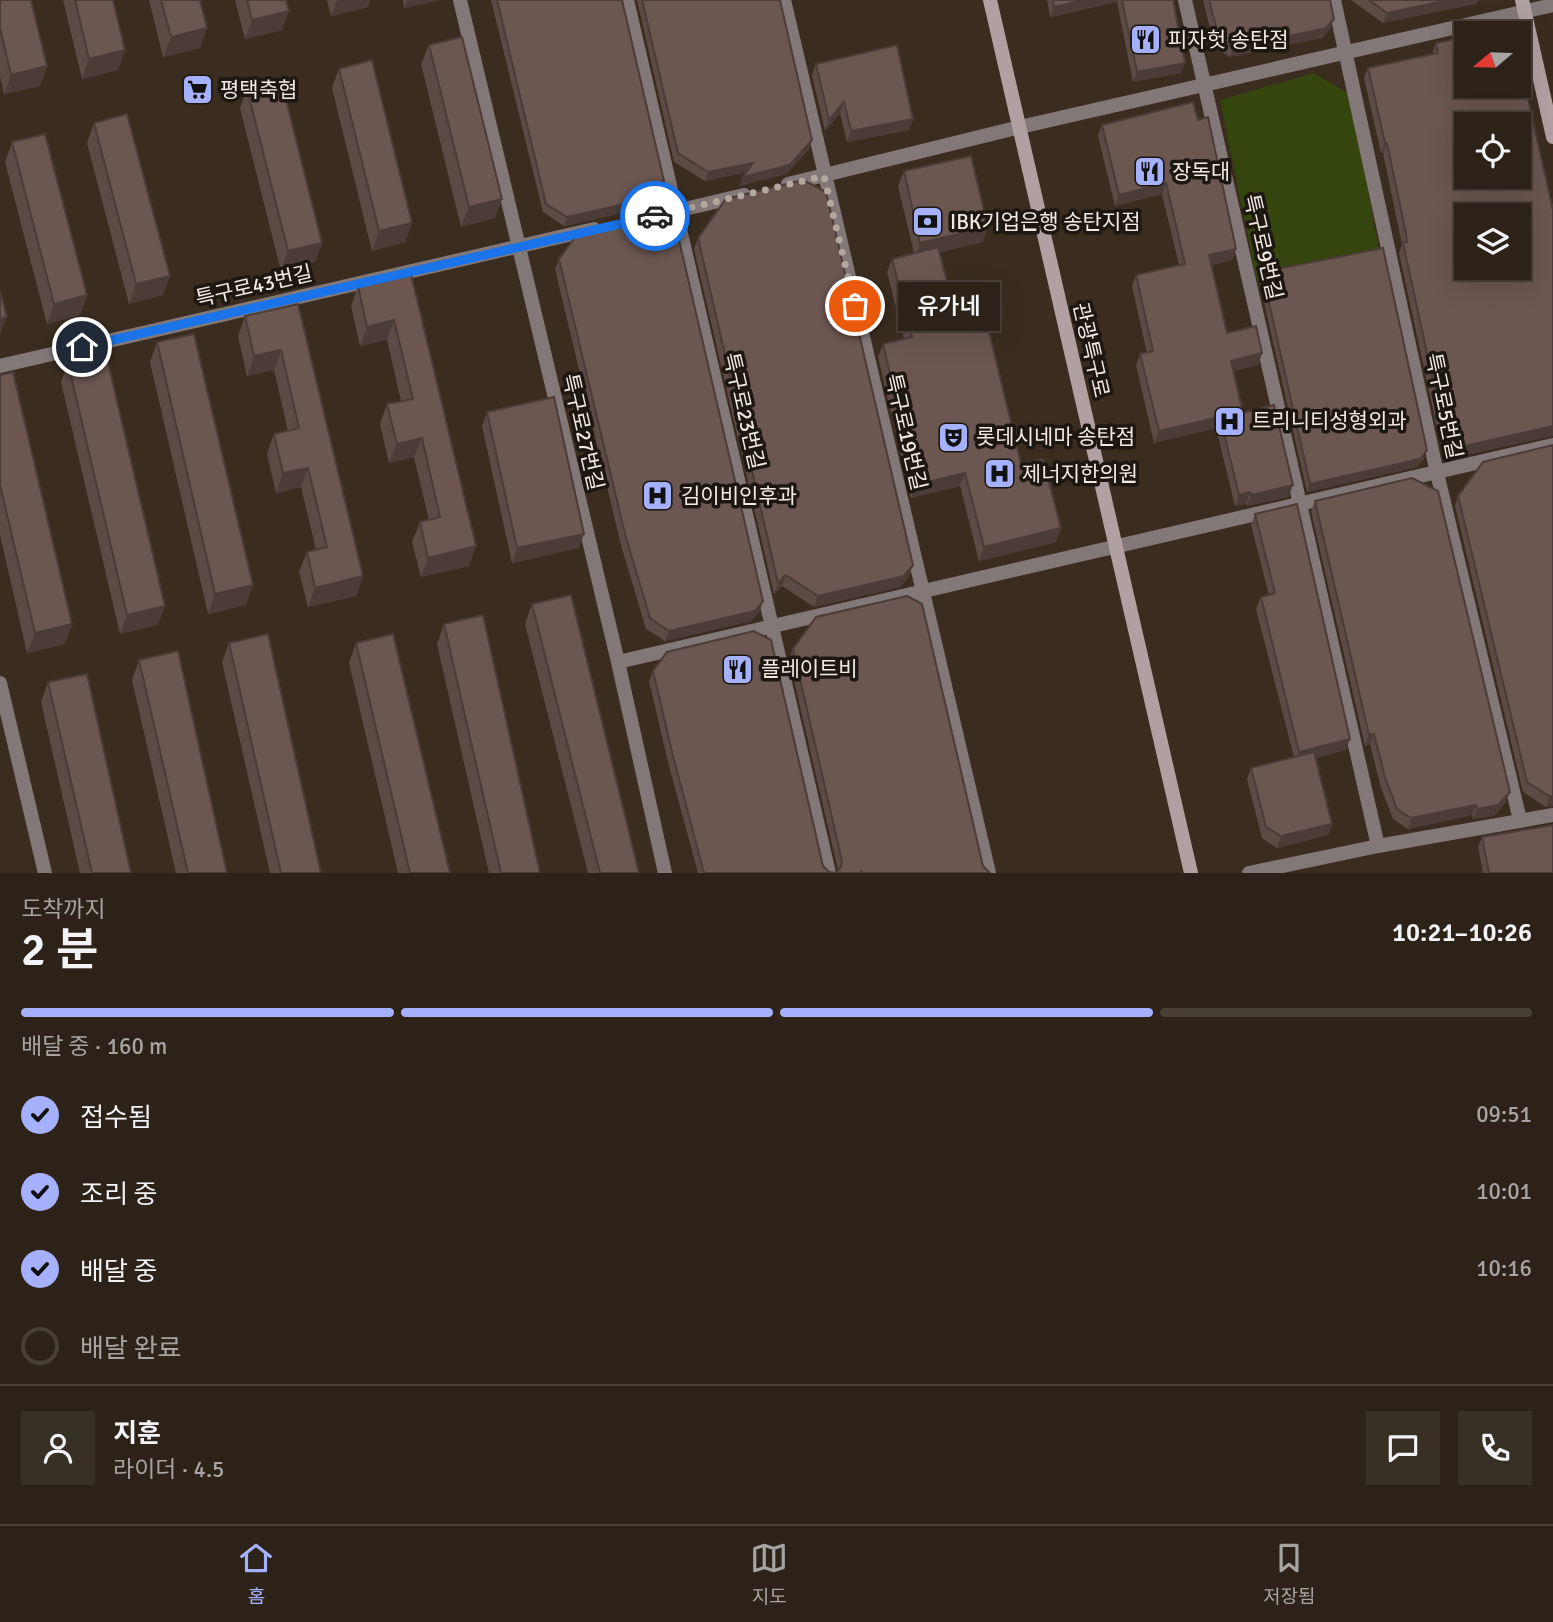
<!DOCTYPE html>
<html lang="ko">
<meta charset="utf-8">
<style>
body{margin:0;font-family:Signika,"Noto Sans KR",sans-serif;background:#382f25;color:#f1f3f6;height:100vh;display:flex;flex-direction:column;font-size:26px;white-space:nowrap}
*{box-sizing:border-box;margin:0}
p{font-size:23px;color:#a6a4a2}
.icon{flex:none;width:38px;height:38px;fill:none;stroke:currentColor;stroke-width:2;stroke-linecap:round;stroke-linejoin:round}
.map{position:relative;height:873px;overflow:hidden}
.panel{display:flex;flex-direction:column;background:#2c2218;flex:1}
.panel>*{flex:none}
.needle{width:46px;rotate:251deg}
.controls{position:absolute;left:1454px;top:21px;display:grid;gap:14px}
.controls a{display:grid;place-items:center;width:77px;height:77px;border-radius:0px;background:#2c2218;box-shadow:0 7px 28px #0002,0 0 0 2px #483f37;font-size:35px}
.pin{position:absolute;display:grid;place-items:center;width:60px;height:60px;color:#fff;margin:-30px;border:4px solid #fff;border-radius:50%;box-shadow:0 2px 7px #0007}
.courier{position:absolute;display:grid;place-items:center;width:70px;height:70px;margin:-35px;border:5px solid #1a73e8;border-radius:50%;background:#fff;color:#222;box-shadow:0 2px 9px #0007}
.bubble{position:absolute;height:49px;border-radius:0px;background:#2c2218;box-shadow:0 7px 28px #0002,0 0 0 2px #483f37;font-size:23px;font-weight:600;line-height:49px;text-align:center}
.headline em{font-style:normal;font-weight:600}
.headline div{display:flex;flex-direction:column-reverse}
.headline{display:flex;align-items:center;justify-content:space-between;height:119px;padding:0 21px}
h1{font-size:46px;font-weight:600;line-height:52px}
.bar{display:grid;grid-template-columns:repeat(4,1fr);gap:10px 7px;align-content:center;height:84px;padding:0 21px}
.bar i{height:9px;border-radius:5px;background:#483f37}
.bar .active{background:#a5b1fc}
.bar p{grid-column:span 4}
.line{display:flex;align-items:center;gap:18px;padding:0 21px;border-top:2px solid #483f37}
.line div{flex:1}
.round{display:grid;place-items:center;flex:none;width:74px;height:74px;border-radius:0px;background:#382f25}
ol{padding:0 21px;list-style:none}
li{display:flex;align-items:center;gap:21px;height:77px}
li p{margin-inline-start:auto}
li .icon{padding:7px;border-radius:50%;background:#a5b1fc;color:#111;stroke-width:4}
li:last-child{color:#a6a4a2}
li i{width:38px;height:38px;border:4px solid #483f37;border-radius:50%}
.dock{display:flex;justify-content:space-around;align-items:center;height:98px;border-top:2px solid #483f37;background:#2c2218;font-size:19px;color:#a6a4a2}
.dock a{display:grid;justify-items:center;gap:4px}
.dock .active{color:#a5b1fc}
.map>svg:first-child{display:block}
.green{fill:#34460d}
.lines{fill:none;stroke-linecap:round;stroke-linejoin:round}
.street{stroke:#827878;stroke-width:14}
.secondary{stroke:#b1a0a1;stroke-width:14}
.wall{fill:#5c4a45}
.shaded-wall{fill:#4b3c38}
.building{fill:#6b5650;stroke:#4b3c38;stroke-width:2;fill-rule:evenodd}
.done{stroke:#b2a89e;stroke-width:7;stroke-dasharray:0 12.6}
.route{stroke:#1a73e8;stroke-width:9}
.labels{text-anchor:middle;stroke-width:7;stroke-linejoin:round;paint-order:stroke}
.poi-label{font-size:21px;fill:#f2eae2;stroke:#1c1711;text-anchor:start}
.street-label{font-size:21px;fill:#f2eae2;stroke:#1c1711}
</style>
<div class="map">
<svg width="1553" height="873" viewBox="0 0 1553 873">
<rect width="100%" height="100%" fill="#3a2d20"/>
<path class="green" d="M1314 73 1351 95 1380 257 1257 281 1220 100Z"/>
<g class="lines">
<path class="street" d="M460 0 618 662 665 873
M627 0 829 873
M784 0 989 873
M1185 0 1378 846
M1334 0 1437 473 1520 820
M788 184 1020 127 1553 5
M638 220 744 195
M0 366 594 229
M618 662 1553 445
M0 683 45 873
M1249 873 1378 846 1553 815"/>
<path class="secondary" d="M990 0 1191 873
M1522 0 1553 137"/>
</g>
<path class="wall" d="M0 0 47 66 40 86 4 94 0 77Z
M63 0H113L125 50 118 70 82 79Z
M149 0H200L207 28 200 48 163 57Z
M235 0H286L282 30 245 39Z
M327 0H370L368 7 331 16Z
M403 0H441L404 8Z
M491 0H622L661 190 645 208 564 226 543 212Z
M637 0H780L809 149 786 174 739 186 746 172 705 181 674 162Z
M1047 0H1173L1181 73 1133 82 1117 2 1050 17Z
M1203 0H1330V29L1322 38 1230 57 1215 48Z
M1351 0H1479L1475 4 1383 23Z
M1436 43 1551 436 1461 456 1441 446 1399 253 1402 244 1383 153H1381L1364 78 1368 68 1432 54Z
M429 45 502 199 495 218 461 227 421 64Z
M816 64 913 119 909 130 847 142 840 113 825 131 812 75Z
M339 69 412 223 405 242 372 251 332 88Z
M247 89 322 243 315 262 281 271 240 108Z
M1193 102 1236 249 1232 260 1211 265 1227 333 1262 353 1258 365 1233 371 1243 413 1293 485 1288 497 1247 506 1246 504 1235 506 1216 428 1154 443 1136 365 1140 354 1147 353 1132 286 1136 275 1179 265 1162 194 1115 206 1098 136 1102 125Z
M94 123 163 295 129 304 87 143Z
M12 142 87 295 80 315 47 324 5 162Z
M904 171 983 242 940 252 958 325 1021 464 1061 528 1056 542 979 561 960 486 911 498 878 357 883 344 904 339 887 272 892 259 914 253 898 186Z
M698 238 909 576 900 587 814 607 782 586 774 594 694 249Z
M559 259 763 601 759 612 751 621 665 641 646 629 621 545 555 269Z
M1262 272 1424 459 1417 467 1307 492 1259 280Z
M411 274 476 546 469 566 421 577 412 542 420 522 429 520 414 457 389 463 380 424 387 404 401 401 387 340 360 346 351 306 358 286Z
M298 304 363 576 356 596 308 607 299 572 307 552 316 550 301 487 276 493 267 454 274 434 288 431 274 370 247 376 238 336 245 316Z
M157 342 246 605 208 614 150 362Z
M68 363 158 625 120 634 61 382Z
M0 375 65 644 27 653 0 535Z
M487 412 579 548 512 563 482 426Z
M1458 496 1553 806 1546 807 1523 792 1455 506Z
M1315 501 1506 802 1494 816 1473 819 1472 815 1408 829 1393 819 1381 788 1370 744 1365 746 1311 511Z
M1255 514 1346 750 1315 758 1332 824 1328 835 1277 848 1262 838 1247 779 1251 768 1294 757 1256 609 1261 597 1269 595 1251 525Z
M532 604 639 873H588L525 624Z
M444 624 540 873H489L437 644Z
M229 643 321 873H270L222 662Z
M356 643 450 873H398L349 663Z
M793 649 983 866 990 873H698L669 766 649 681 653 671 829 872 835 873 838 870 789 659Z
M139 660 227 873H176L132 680Z
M48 682 131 873H80L41 702Z
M1482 837 1553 873H1483L1478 847Z"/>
<path class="shaded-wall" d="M337 0H370L368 7 331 16Z
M407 0H441L404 8Z
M1085 0H1118L1117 2 1050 17 1054 7Z
M1449 0H1479L1475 4 1383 23 1387 13Z
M289 11 282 30 245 39 252 20Z
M1334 19 1330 29 1322 38 1230 57 1234 48Z
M207 28 200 48 163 57 171 37Z
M125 50 118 70 82 79 89 59Z
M1185 63 1181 73 1133 82 1137 72Z
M47 66 40 86 4 94 11 75Z
M844 102 840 113 825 131 829 120Z
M913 119 909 130 847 142 851 131Z
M812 140 809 149 786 174 739 186 743 177Z
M1385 143H1387L1383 153H1381Z
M753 163 750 172 705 181 708 172Z
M664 181 661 190 645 208 564 226 567 217Z
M1166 183 1162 194 1115 206 1119 195Z
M502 199 495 218 461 227 469 207Z
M412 223 405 242 372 251 379 231Z
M988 227 983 242 915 257 920 243Z
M322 243 315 262 281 271 288 251Z
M1236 249 1232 260 1205 267 1209 255Z
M170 276 163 295 129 304 136 284Z
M87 295 80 315 47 324 54 304Z
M7 317 0 335V319Z
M394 320 387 340 360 346 367 327Z
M281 350 274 370 247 376 254 356Z
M1262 353 1258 365 1227 372 1231 361Z
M1220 417 1216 428 1154 443 1159 431Z
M1553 426V436L1461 456 1465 446Z
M422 438 414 457 389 463 397 444Z
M1427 450 1424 459 1417 467 1307 492 1310 484Z
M308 468 301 487 276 493 283 473Z
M965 473 960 486 911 498 916 485Z
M1293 485 1288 497 1247 506 1251 495Z
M1250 492 1246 504 1235 506 1239 495Z
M1061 528 1056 542 979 561 984 547Z
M584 534 579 548 512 563 517 548Z
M476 546 469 566 421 577 428 558Z
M913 565 909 576 900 587 814 607 818 596Z
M786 575 782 586 774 594 778 583Z
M363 576 356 596 308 607 315 588Z
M253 585 246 605 208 614 215 594Z
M763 601 759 612 751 621 665 641 669 631Z
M165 606 158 625 120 634 127 615Z
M72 624 65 644 27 653 35 633Z
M1374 734 1370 744 1365 746 1369 735Z
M1350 739 1346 750 1295 764 1299 752Z
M1510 792 1506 802 1494 816 1473 819 1477 809Z
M1549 796H1553V806L1546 807Z
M1476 805 1472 815 1408 829 1411 818Z
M1332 824 1328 835 1277 848 1281 836Z"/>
<path class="building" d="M0 0H31L47 66 11 75 0 28Z
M75 0H113L125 50 89 59Z
M161 0H200L207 28 171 37Z
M247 0H286L289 11 252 20Z
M497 0H622L664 181 648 199 567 217 546 204Z
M642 0H780L812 140 790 165 743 177 753 163 708 172 678 153Z
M1053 0H1085L1054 7Z
M1122 0H1173L1185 63 1137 72Z
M1209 0H1330L1334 19 1326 28 1234 48 1219 38Z
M1369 0H1449L1387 13Z
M1512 27 1513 33H1482Z
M462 37 502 199 469 207 429 45Z
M1466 37V86H1519V59L1553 210V426L1465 446 1445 436 1403 243 1407 242 1406 234 1387 143H1385L1368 68 1438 53 1436 43ZM1466 124H1519V177H1466ZM1466 215H1519V268H1466Z
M897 45 913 119 851 131 844 102 829 120 816 64Z
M372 60 412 223 379 231 339 69Z
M281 80 322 243 288 251 247 89Z
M1193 102 1198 120 1208 117 1236 249 1209 255 1227 333 1256 326 1262 353 1231 361 1243 413 1274 405 1293 485 1251 495 1250 492 1239 495 1220 417 1159 431 1140 354 1153 351 1136 275 1185 264 1166 183 1119 195 1102 125Z
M127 114 170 276 136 284 94 123Z
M45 134 87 295 54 304 12 142Z
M971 156 988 227 920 243 904 171Z
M803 180 826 192 913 565 904 576 818 596 786 575 778 583 698 238 726 199Z
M655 216 676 227 763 601 755 611 669 631 650 618 625 534 559 259 578 233Z
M938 247 958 325 986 319 1021 464 1043 459 1061 528 984 547 965 473 916 485 883 344 912 337 892 259Z
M1383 248 1427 450 1420 459 1310 484 1262 272Z
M411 274 476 546 428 558 420 522 440 517 422 438 397 444 387 404 413 399 394 320 367 327 358 286Z
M0 291 7 317 0 319Z
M298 304 363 576 315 588 307 552 327 547 308 468 283 473 274 434 299 428 281 350 254 356 245 316Z
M194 334 253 585 215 594 157 342Z
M106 354 165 606 127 615 68 363Z
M13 372 72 624 35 633 0 485V375Z
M554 397 584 534 517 548 487 412Z
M1553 445V796H1549L1527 782 1458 496 1483 462Z
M1412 478 1438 491 1510 792 1498 805 1477 809 1476 805 1411 818 1397 809 1385 777 1374 734 1369 735 1315 501Z
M1297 504 1350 739 1299 752 1261 597 1275 593 1255 514Z
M571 595 639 873H600L532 604Z
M907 596 922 604 983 866 990 873H861V872L860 873H704L673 756 653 671 667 652 754 631 771 640 823 866 829 872 835 873 841 867 842 861 793 649 816 617Z
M483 615 540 873H501L444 624Z
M268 634 321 873H281L229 643Z
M393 634 450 873H410L356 643Z
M178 651 227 873H188L139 660Z
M87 674 131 873H92L48 682Z
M1314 752 1332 824 1281 836 1266 827 1251 768Z
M1553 825V873H1489L1482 837Z"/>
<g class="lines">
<path class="done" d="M655 216 824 176 855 306"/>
<path class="route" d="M82 347 655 216"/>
</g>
<defs>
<symbol id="restaurant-square" viewBox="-11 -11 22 22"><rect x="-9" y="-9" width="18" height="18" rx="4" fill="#a5b1fc" stroke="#1c1711"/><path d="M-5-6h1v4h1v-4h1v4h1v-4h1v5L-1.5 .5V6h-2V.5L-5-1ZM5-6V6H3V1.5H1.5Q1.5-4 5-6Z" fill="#111"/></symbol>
<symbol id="supermarket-square" viewBox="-11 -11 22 22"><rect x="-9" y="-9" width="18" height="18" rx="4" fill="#a5b1fc" stroke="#1c1711"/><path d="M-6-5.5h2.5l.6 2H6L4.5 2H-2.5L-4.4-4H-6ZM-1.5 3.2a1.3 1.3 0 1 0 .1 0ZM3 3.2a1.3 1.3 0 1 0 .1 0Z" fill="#111"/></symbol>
<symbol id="bank-square" viewBox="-11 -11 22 22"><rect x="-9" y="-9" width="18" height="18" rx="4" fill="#a5b1fc" stroke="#1c1711"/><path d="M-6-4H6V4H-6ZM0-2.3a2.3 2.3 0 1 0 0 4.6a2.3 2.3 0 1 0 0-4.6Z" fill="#111"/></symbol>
<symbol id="hospital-square" viewBox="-11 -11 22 22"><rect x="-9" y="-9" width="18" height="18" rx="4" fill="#a5b1fc" stroke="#1c1711"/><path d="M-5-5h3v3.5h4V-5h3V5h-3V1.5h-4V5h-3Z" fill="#111"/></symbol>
<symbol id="theatre-square" viewBox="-11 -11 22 22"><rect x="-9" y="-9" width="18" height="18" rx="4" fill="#a5b1fc" stroke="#1c1711"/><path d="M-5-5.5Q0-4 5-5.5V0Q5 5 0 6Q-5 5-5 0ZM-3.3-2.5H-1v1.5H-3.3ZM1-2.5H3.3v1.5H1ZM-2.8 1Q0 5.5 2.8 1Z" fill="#111"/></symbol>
</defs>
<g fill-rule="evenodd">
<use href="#restaurant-square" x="1128" y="22" width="35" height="35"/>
<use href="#supermarket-square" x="180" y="72" width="35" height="35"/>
<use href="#restaurant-square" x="1132" y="154" width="35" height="35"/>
<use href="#bank-square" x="910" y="204" width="35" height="35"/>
<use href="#hospital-square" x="1212" y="404" width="35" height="35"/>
<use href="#theatre-square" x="936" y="420" width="35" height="35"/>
<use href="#hospital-square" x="982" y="456" width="35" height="35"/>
<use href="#hospital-square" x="640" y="478" width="35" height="35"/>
<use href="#restaurant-square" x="720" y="652" width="35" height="35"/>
</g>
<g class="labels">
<g class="poi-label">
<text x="1168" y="47">피자헛 송탄점</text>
<text x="220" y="97">평택축협</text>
<text x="1172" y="179">장독대</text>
<text x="950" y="229">IBK기업은행 송탄지점</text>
<text x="1252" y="428">트리니티성형외과</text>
<text x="976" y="444">롯데시네마 송탄점</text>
<text x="1022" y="481">제너지한의원</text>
<text x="681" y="503">김이비인후과</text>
<text x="761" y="676">플레이트비</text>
</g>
<g class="street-label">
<text transform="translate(1263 247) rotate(77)" y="7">특구로9번길</text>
<text transform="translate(254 286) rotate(-13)" y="7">특구로43번길</text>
<text transform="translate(1091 350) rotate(77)" y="7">관광특구로</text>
<text transform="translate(1444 406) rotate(78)" y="7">특구로5번길</text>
<text transform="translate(744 411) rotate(77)" y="7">특구로23번길</text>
<text transform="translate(583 432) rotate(77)" y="7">특구로27번길</text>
<text transform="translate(906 432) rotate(77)" y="7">특구로19번길</text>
</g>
</g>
</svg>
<div class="controls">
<a><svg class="needle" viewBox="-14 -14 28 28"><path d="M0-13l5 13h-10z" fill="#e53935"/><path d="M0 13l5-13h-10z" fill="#a6a4a2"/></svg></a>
<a><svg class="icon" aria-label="locate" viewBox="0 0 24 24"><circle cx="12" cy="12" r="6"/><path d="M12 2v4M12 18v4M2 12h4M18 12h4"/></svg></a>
<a><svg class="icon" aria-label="layers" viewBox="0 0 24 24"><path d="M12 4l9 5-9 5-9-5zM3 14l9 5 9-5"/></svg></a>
</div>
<div class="pin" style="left:855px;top:306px;background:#ea580c"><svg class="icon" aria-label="bag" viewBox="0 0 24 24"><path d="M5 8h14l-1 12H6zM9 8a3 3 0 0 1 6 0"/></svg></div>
<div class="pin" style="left:82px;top:347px;background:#1f2937"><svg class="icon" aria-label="home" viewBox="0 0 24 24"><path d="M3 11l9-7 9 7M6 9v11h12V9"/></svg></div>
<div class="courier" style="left:655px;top:216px"><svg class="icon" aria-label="car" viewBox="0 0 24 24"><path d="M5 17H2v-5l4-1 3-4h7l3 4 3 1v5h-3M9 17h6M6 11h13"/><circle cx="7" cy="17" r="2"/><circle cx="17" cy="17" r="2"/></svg></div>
<div class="bubble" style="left:898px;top:282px;width:102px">유가네</div>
</div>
<section class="panel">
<div class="headline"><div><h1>2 분</h1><p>도착까지</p></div><em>10:21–10:26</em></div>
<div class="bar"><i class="active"></i><i class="active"></i><i class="active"></i><i></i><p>배달 중 · 160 m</p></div>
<ol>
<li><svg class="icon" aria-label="check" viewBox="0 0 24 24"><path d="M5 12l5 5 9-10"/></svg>접수됨<p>09:51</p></li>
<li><svg class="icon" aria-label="check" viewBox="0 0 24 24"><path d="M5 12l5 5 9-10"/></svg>조리 중<p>10:01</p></li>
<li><svg class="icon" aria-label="check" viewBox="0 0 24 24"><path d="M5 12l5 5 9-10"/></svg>배달 중<p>10:16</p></li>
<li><i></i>배달 완료</li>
</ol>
<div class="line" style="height:126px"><a class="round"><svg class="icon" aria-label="person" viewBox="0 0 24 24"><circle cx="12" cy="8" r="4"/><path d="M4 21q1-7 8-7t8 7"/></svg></a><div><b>지훈</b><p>라이더 · 4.5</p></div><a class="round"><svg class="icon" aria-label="chat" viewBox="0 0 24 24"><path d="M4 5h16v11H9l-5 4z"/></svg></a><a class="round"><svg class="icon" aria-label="phone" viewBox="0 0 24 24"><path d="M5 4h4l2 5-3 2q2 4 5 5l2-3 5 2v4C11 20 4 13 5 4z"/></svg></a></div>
</section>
<nav class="dock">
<a class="active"><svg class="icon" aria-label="home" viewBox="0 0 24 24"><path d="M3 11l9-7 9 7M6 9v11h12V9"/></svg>홈</a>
<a><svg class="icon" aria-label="map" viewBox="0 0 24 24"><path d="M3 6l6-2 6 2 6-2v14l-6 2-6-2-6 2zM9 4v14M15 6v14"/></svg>지도</a>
<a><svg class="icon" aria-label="saved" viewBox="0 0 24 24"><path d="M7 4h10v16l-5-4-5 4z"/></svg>저장됨</a>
</nav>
